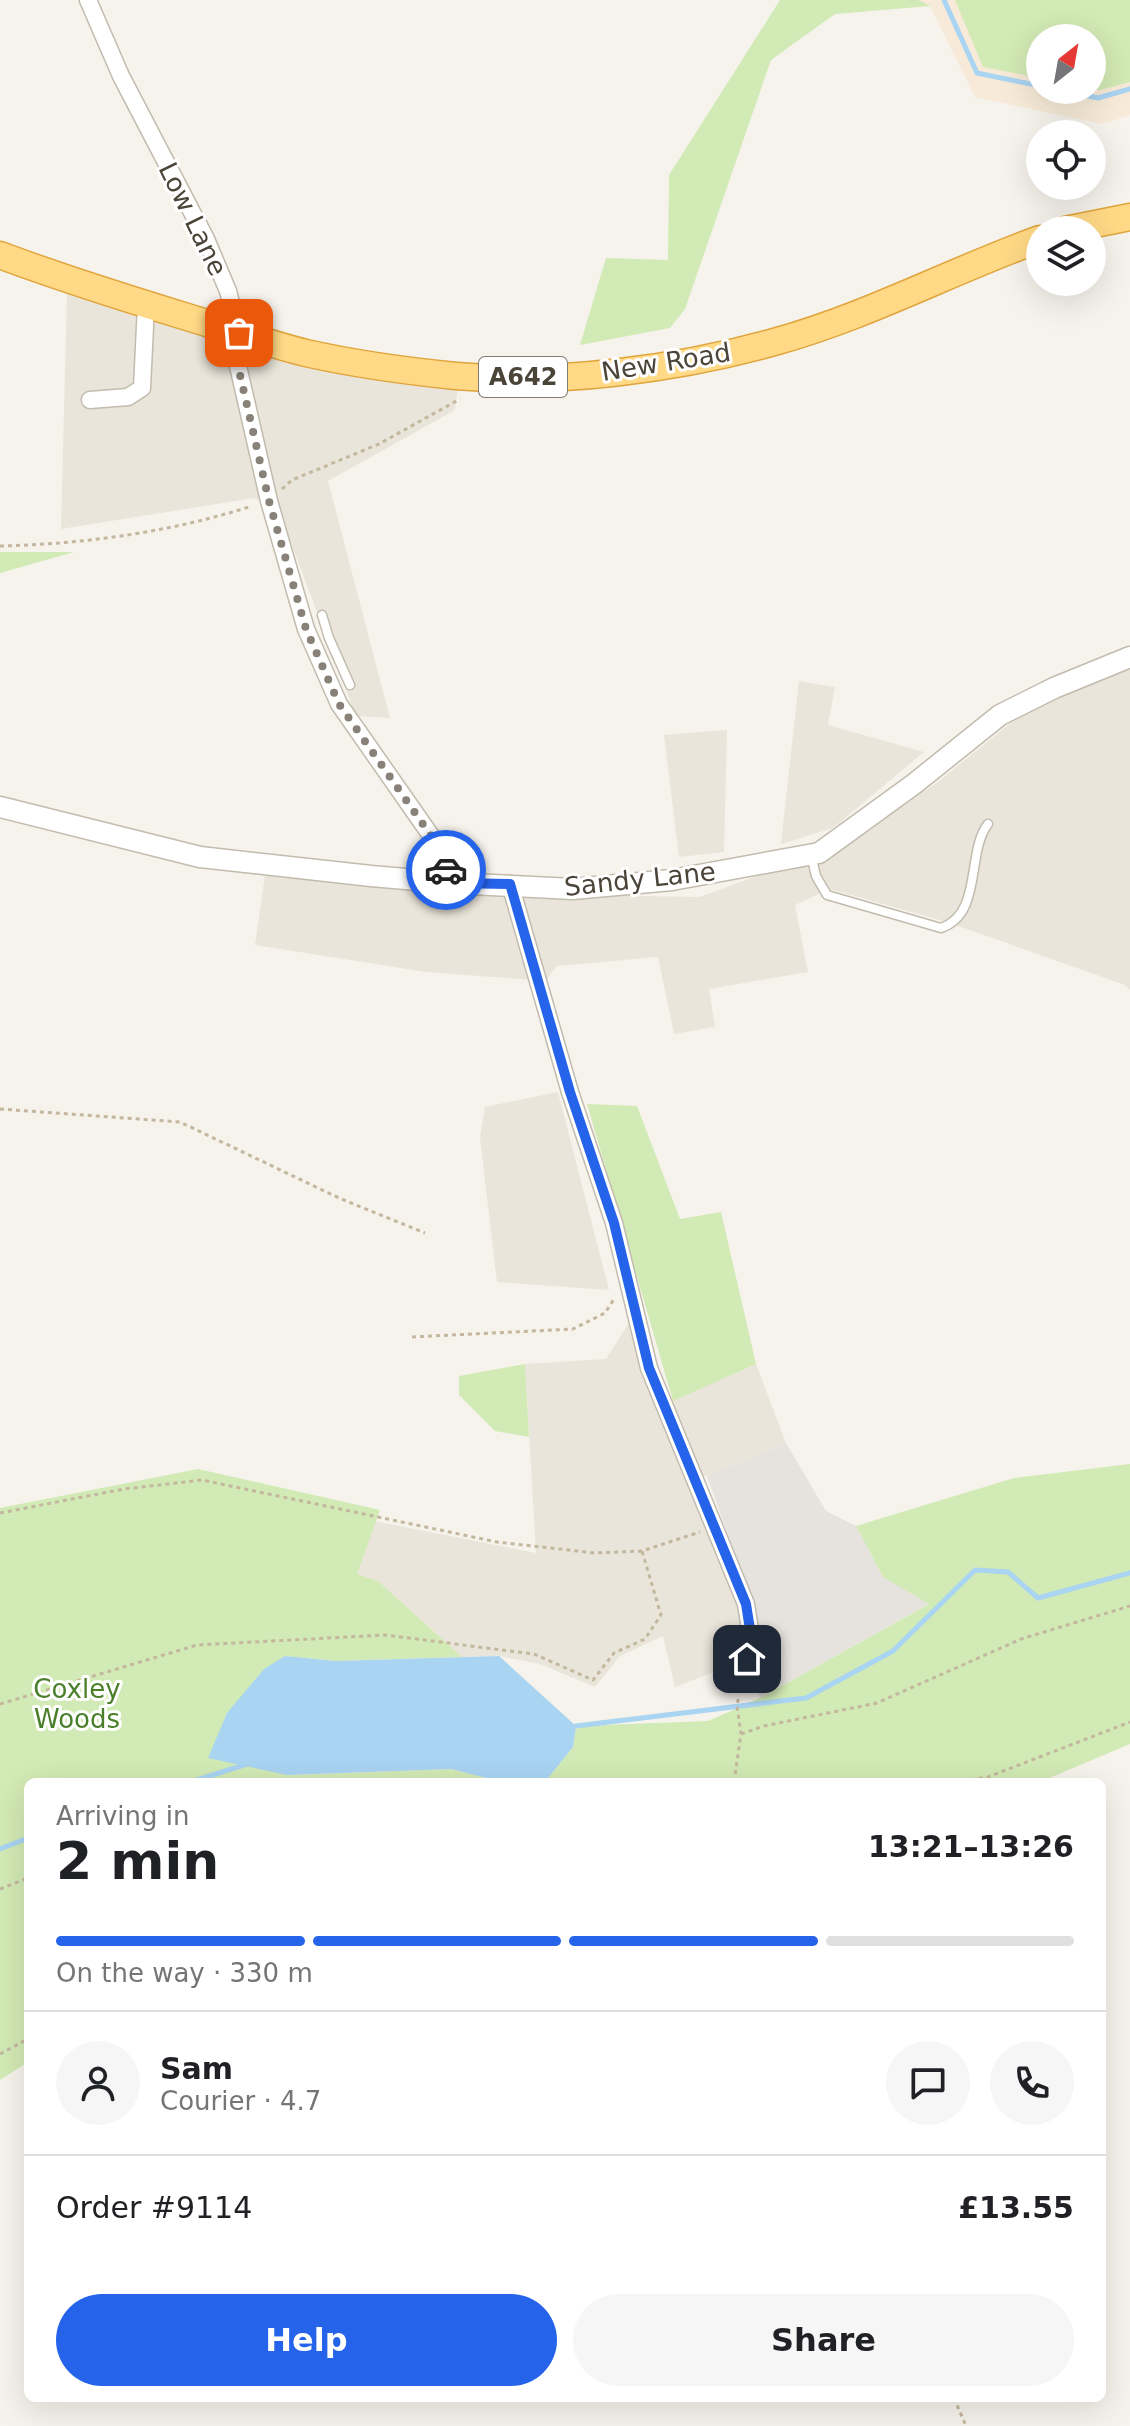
<!DOCTYPE html>
<meta charset="utf-8">
<style>
body{margin:0;font-family:"DejaVu Sans",sans-serif;background:#f6f6f6;color:#202124;height:100vh;display:flex;flex-direction:column;font-size:30px;white-space:nowrap}
*{box-sizing:border-box;margin:0}
p{font-size:26px;color:#757577}
.icon{flex:none;width:44px;height:44px;fill:none;stroke:currentColor;stroke-width:2;stroke-linecap:round;stroke-linejoin:round}
.map{position:relative;flex:1;overflow:hidden}
.side{position:absolute;left:24px;top:1778px;width:1082px;height:624px;display:flex;flex-direction:column;background:#fff;border-radius:12px;box-shadow:0 8px 32px #0002}
.side>*{flex:none}
.needle{width:52px;rotate:31deg}
.buttons{position:absolute;left:1026px;top:24px;display:grid;gap:16px}
.buttons a{display:grid;place-items:center;width:80px;height:80px;border-radius:50%;background:#fff;box-shadow:0 8px 32px #0002;font-size:40px}
.pin{position:absolute;display:grid;place-items:center;width:68px;height:68px;color:#fff;margin:-34px;border-radius:16px;box-shadow:0 4px 12px #0006}
.courier{position:absolute;display:grid;place-items:center;width:80px;height:80px;margin:-40px;border:6px solid #2563eb;border-radius:50%;background:#fff;color:#222;box-shadow:0 2px 10px #0007}
.head em{font-style:normal;font-weight:600}
.head div{display:flex;flex-direction:column-reverse}
.head{display:flex;align-items:center;justify-content:space-between;height:136px;padding:0 32px}
h1{font-size:52px;font-weight:600;line-height:60px}
.bar{display:grid;grid-template-columns:repeat(4,1fr);gap:12px 8px;align-content:center;height:96px;padding:0 32px}
.bar i{height:10px;border-radius:6px;background:#e0e0e0}
.bar .selected{background:#2563eb}
.bar p{grid-column:span 4}
.line{display:flex;align-items:center;gap:20px;padding:0 32px;border-top:2px solid #e0e0e0}
.line div{flex:1}
.round{display:grid;place-items:center;flex:none;width:84px;height:84px;border-radius:42px;background:#f6f6f6}
.primary-button{display:flex;gap:16px;margin-top:auto;padding:16px 32px}
.primary-button a{flex:1;height:92px;border-radius:48px;background:#2563eb;color:#fff;font-size:32px;font-weight:600;line-height:92px;text-align:center}
.primary-button a+a{background:#f6f6f6;color:#202124}
.map>svg:first-child{display:block}
.residential{fill:#eae5da}
.commercial{fill:#f7ead8;fill-rule:evenodd}
.industrial{fill:#e6e2dd}
.green{fill:#d2eab5}
.water{fill:#a9d4f2}
.lines{fill:none;stroke-linecap:round;stroke-linejoin:round}
.stream{stroke:#a9d4f2;stroke-width:5}
.service-casing{stroke:#c2bbae;stroke-width:11}
.minor-casing{stroke:#c2bbae;stroke-width:19}
.tertiary-casing{stroke:#c2bbae;stroke-width:23}
.trunk-casing{stroke:#e0a43c;stroke-width:29}
.path{stroke:#c4b79f;stroke-width:3;stroke-dasharray:4 4;stroke-linecap:butt}
.service{stroke:#fff;stroke-width:8}
.minor{stroke:#fff;stroke-width:16}
.tertiary{stroke:#fff;stroke-width:20}
.trunk{stroke:#ffd985;stroke-width:26}
.done{stroke:#878178;stroke-width:8;stroke-dasharray:0 14.4}
.route{stroke:#2563eb;stroke-width:10}
.labels{text-anchor:middle;stroke-width:6;stroke-linejoin:round;paint-order:stroke}
.shield{fill:#fff;stroke:#817c74;stroke-width:2}
.shield-label{font-size:24px;font-weight:bold;fill:#4b4439}
.street-label{font-size:26px;fill:#4b4439;stroke:#fff}
.park-label{font-size:26px;fill:#4a7f2a;stroke:#fff}
</style>
<div class="map">
<svg width="1130" height="2426" viewBox="0 0 1130 2426">
<rect width="100%" height="100%" fill="#f6f3ec"/>
<path class="residential" d="M67 294 236 346 459 376 455 410 328 481 390 718 356 716 278 508 254 498 61 529Z
M1130 656V990L1125 985 950 923 830 889 795 905 808 972 709 989 715 1027 674 1034 658 957 556 966 546 981 426 972 255 945 265 875 525 894 700 897 819 853 934 785 1054 688Z
M799 681 835 687 828 725 924 752 833 828 781 844Z
M727 730 724 852 679 857 664 735Z
M558 1092 609 1290 497 1282 480 1138 485 1107Z
M631 1320 660 1406 756 1364 786 1443 707 1476 688 1477 735 1598 746 1642 735 1664 675 1687 663 1636 620 1656 595 1687 540 1664 499 1656 462 1657 378 1581 357 1574 374 1521 536 1553 525 1364 606 1359Z"/>
<path class="commercial" d="M919 0H1130V115L1102 124 975 97 930 6ZM1040 38H1092V90H1040Z"/>
<path class="industrial" d="M786 1443 826 1511 856 1526 883 1577 930 1603 760 1698 756 1686 757 1645 754 1608 707 1476Z"/>
<path class="green" d="M780 0H919L930 6 835 14 771 60 685 309 670 328 580 345 606 258 668 260 669 175Z
M955 0H1130V82L1100 90 1092 89V38H1040V78L983 67Z
M0 552H74L0 573Z
M587 1104 637 1106 680 1219 721 1212 756 1364 673 1401Z
M525 1364 529 1437 495 1431 459 1395V1376Z
M1130 1464V1744L1040 1782H545L573 1747 576 1726 708 1721 760 1698 929 1604 883 1577 856 1526 1014 1478Z
M198 1469 380 1510 357 1574 378 1581 462 1657 335 1661 285 1656 287 1775 451 1769 502 1782H28V2062L0 2080V1508Z"/>
<path class="water" d="M285 1656 336 1661 499 1656 576 1726 573 1747 545 1782H502L451 1769 287 1775 208 1758 227 1713 264 1669Z"/>
<g class="lines">
<path class="stream" d="M944 0 977 73 1040 86
M1060 90 1098 98 1130 89
M576 1726 806 1698 893 1651 975 1570 1008 1572 1038 1598 1130 1573
M191 1782 247 1764
M0 1849 28 1838"/>
<defs>
<path id="service" d="M322 615 329 638 350 685
M811 855 816 876 827 895 941 928C983 914 966 852 988 824"/>
<path id="minor" d="M88 0 121 76 206 239 228 291 239 333 238 366 269 501 306 629 339 704 434 840 452 883
M90 400 128 397 142 388 146 305
M510 884 570 1092 614 1223 649 1368 746 1604 752 1642 742 1677"/>
<path id="tertiary" d="M0 807 200 857 371 876 452 883 573 889 672 880 819 853 914 784 1000 715 1054 688 1130 657"/>
<path id="trunk" d="M1065 230 1130 217
M0 255C61 278 122 297 184 316 225 328 265 343 306 353 355 364 406 371 456 376 555 385 679 369 774 342 866 317 951 271 1040 239"/>
</defs>
<use href="#service" class="service-casing"/>
<use href="#minor" class="minor-casing"/>
<use href="#tertiary" class="tertiary-casing"/>
<use href="#trunk" class="trunk-casing"/>
<path class="path" d="M282 489 292 480 379 444 460 399
M0 546C85 544 171 532 252 506
M0 1109 180 1122 339 1198 425 1233
M412 1337 573 1329 605 1313 614 1299
M0 1513 124 1489 202 1480 497 1542 595 1553 642 1551 700 1532
M0 1704 197 1645 385 1635 534 1654 593 1680 614 1653 645 1639 661 1615 642 1551
M741 1734 764 1726 877 1703 1021 1639 1130 1606
M734 1782 741 1734 737 1706 739 1695
M955 1782 988 1777 1130 1722
M0 1889 28 1878
M0 2054 28 2039
M954 2398 966 2426"/>
<use href="#service" class="service"/>
<use href="#minor" class="minor"/>
<use href="#tertiary" class="tertiary"/>
<use href="#trunk" class="trunk"/>
</g>
<g class="lines">
<path class="done" d="M239 333 238 366 269 501 306 629 339 704 434 840 446 870"/>
<path class="route" d="M446 870 452 883 510 884 570 1092 614 1223 649 1368 746 1604 752 1642 747 1659"/>
</g>
<g class="labels">
<rect class="shield" x="479" y="357" width="88" height="40" rx="6"/>
<g class="shield-label">
<text x="523" y="385">A642</text>
</g>
<g class="street-label">
<text transform="translate(193 219) rotate(64)" y="9">Low Lane</text>
<text transform="translate(666 362) rotate(-9)" y="9">New Road</text>
<text transform="translate(640 879) rotate(-6)" y="9">Sandy Lane</text>
</g>
<g class="park-label">
<text x="77" y="1698">Coxley<tspan x="77" dy="30">Woods</tspan></text>
</g>
</g>
</svg>
<div class="buttons">
<a><svg class="needle" viewBox="-14 -14 28 28"><path d="M0-13l5 13h-10z" fill="#e53935"/><path d="M0 13l5-13h-10z" fill="#757577"/></svg></a>
<a><svg class="icon" aria-label="locate" viewBox="0 0 24 24"><circle cx="12" cy="12" r="6"/><path d="M12 2v4M12 18v4M2 12h4M18 12h4"/></svg></a>
<a><svg class="icon" aria-label="layers" viewBox="0 0 24 24"><path d="M12 4l9 5-9 5-9-5zM3 14l9 5 9-5"/></svg></a>
</div>
<div class="pin" style="left:239px;top:333px;background:#ea580c"><svg class="icon" aria-label="bag" viewBox="0 0 24 24"><path d="M5 8h14l-1 12H6zM9 8a3 3 0 0 1 6 0"/></svg></div>
<div class="pin" style="left:747px;top:1659px;background:#1f2937"><svg class="icon" aria-label="home" viewBox="0 0 24 24"><path d="M3 11l9-7 9 7M6 9v11h12V9"/></svg></div>
<div class="courier" style="left:446px;top:870px"><svg class="icon" aria-label="car" viewBox="0 0 24 24"><path d="M5 17H2v-5l4-1 3-4h7l3 4 3 1v5h-3M9 17h6M6 11h13"/><circle cx="7" cy="17" r="2"/><circle cx="17" cy="17" r="2"/></svg></div>
<section class="side">
<div class="head"><div><h1>2 min</h1><p>Arriving in</p></div><em>13:21–13:26</em></div>
<div class="bar"><i class="selected"></i><i class="selected"></i><i class="selected"></i><i></i><p>On the way · 330 m</p></div>
<div class="line" style="height:144px"><a class="round"><svg class="icon" aria-label="person" viewBox="0 0 24 24"><circle cx="12" cy="8" r="4"/><path d="M4 21q1-7 8-7t8 7"/></svg></a><div><b>Sam</b><p>Courier · 4.7</p></div><a class="round"><svg class="icon" aria-label="chat" viewBox="0 0 24 24"><path d="M4 5h16v11H9l-5 4z"/></svg></a><a class="round"><svg class="icon" aria-label="phone" viewBox="0 0 24 24"><path d="M5 4h4l2 5-3 2q2 4 5 5l2-3 5 2v4C11 20 4 13 5 4z"/></svg></a></div>
<div class="line" style="height:104px"><div>Order #9114</div><b>£13.55</b></div>
<div class="primary-button"><a>Help</a><a>Share</a></div>
</section>
</div>
